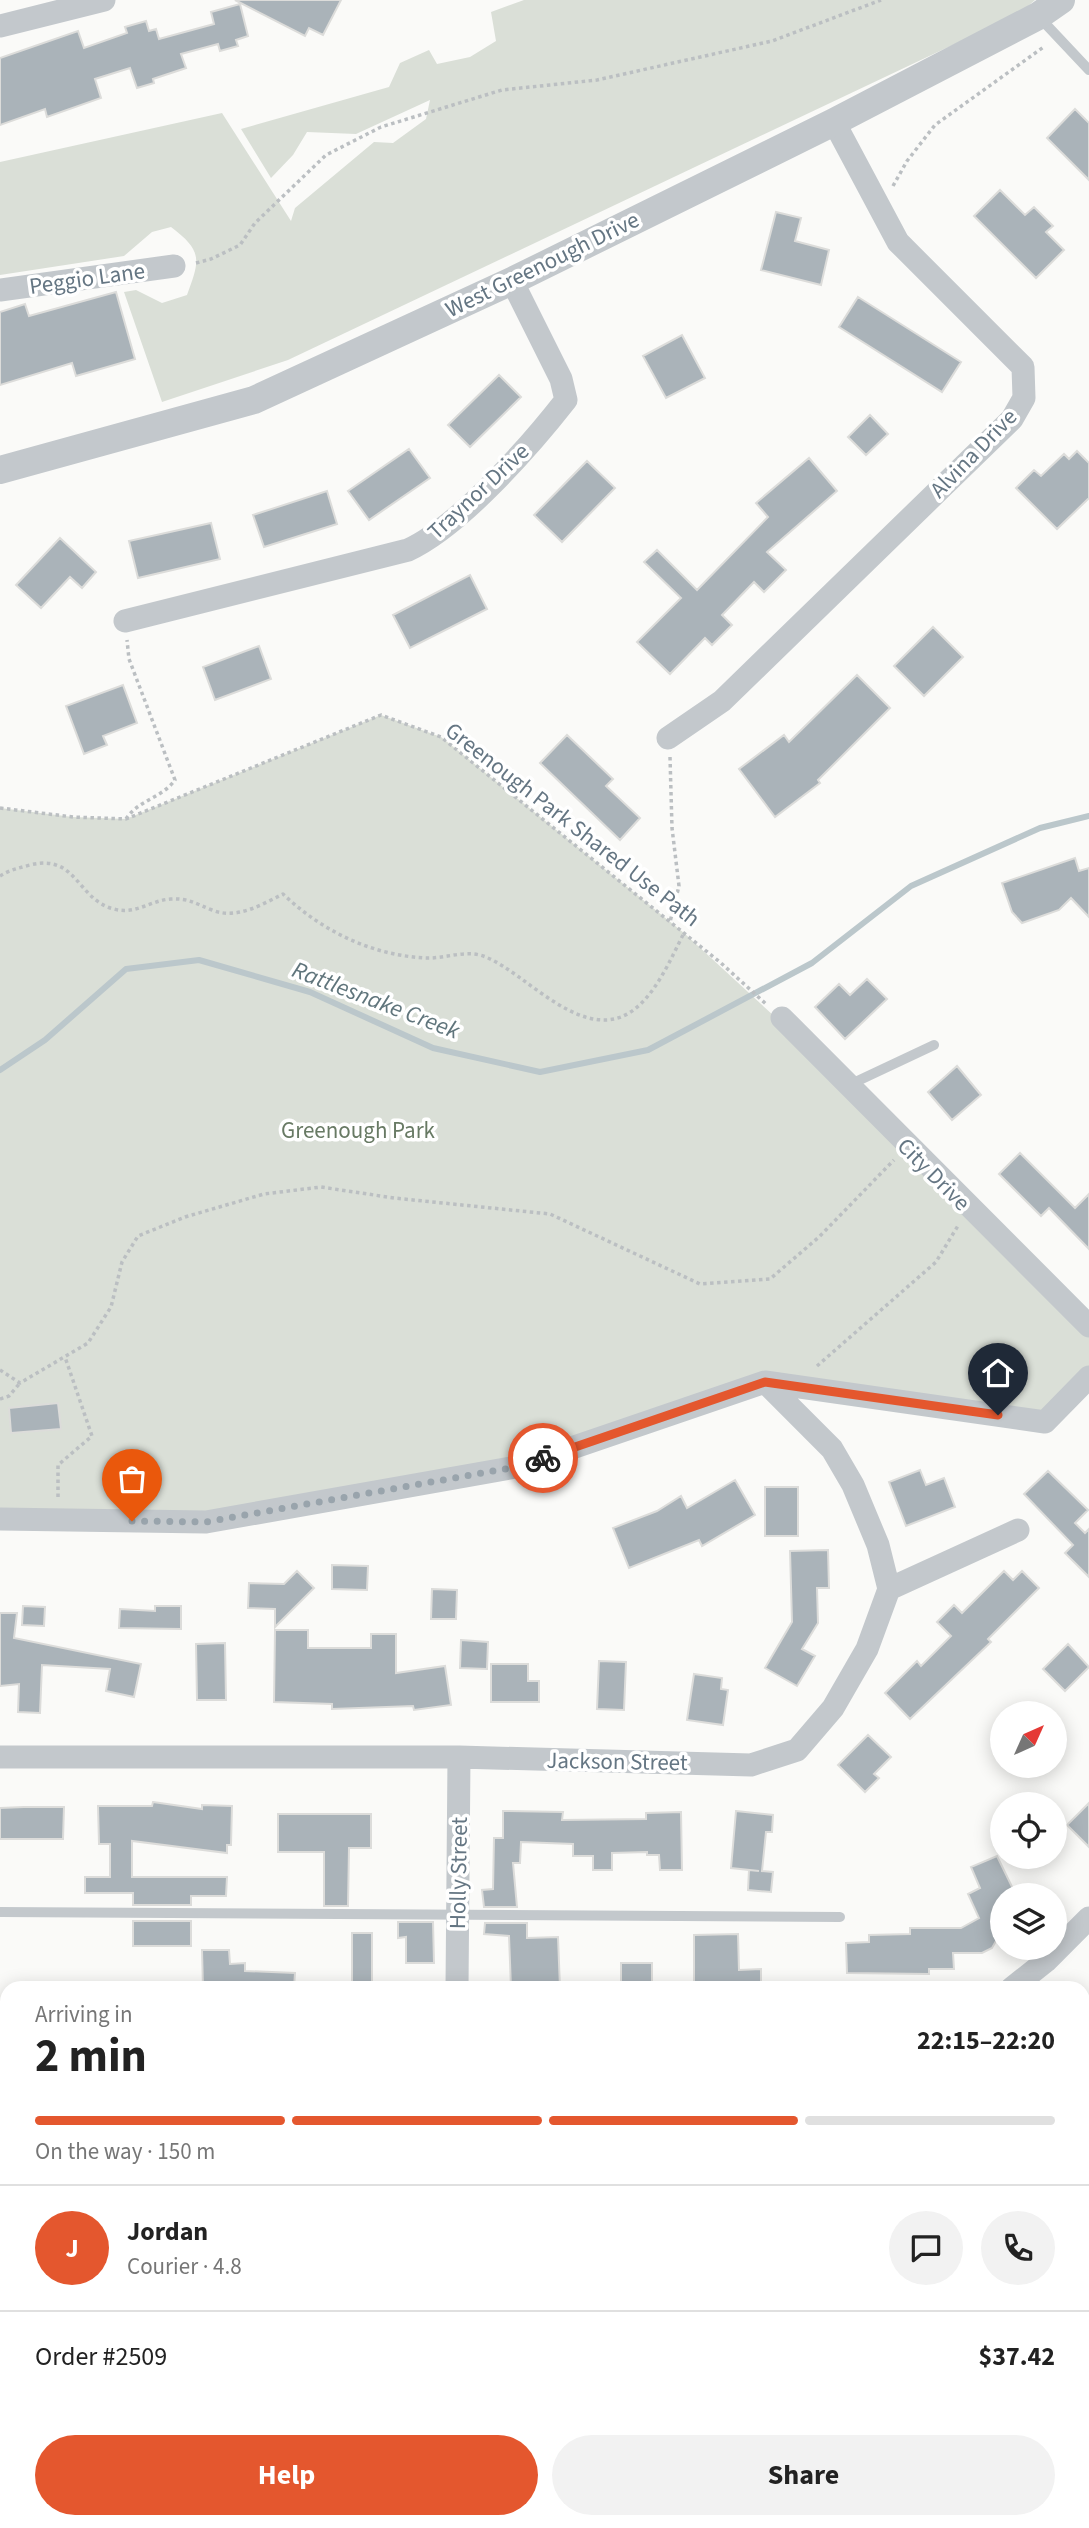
<!DOCTYPE html>
<meta charset="utf-8">
<style>
body{margin:0;font-family:"Source Sans 3",sans-serif;background:#f2f2f2;color:#222;height:100vh;display:flex;flex-direction:column;font-size:26px;white-space:nowrap}
*{box-sizing:border-box;margin:0}
p{font-size:23px;color:#767676}
.icon{flex:none;width:38px;height:38px;fill:none;stroke:currentColor;stroke-width:2;stroke-linecap:round;stroke-linejoin:round}
.map{position:relative;flex:1;overflow:hidden}
.side{position:absolute;left:0px;top:1981px;width:1090px;height:548px;display:flex;flex-direction:column;background:#fff;border-radius:21px 21px 0 0;box-shadow:0 4px 18px #0003}
.side>*{flex:none}
.needle{width:46px;rotate:45deg}
.buttons{position:absolute;left:990px;top:1701px;display:grid;gap:14px}
.buttons a{display:grid;place-items:center;width:77px;height:77px;border-radius:50%;background:#fff;box-shadow:0 4px 18px #0003;font-size:35px}
.pin{position:absolute;display:grid;place-items:center;width:60px;height:60px;color:#fff;margin:-72px -30px;border-radius:50% 50% 50% 0;rotate:-45deg;box-shadow:0 0 7px #0007}
.pin .icon{rotate:45deg}
.courier{position:absolute;display:grid;place-items:center;width:70px;height:70px;margin:-35px;border:5px solid #e4572e;border-radius:50%;background:#fff;color:#222;box-shadow:0 2px 9px #0007}
.headline em{font-style:normal;font-weight:700}
.headline div{display:flex;flex-direction:column-reverse}
.headline{display:flex;align-items:center;justify-content:space-between;height:119px;padding:0 35px}
h1{font-size:46px;font-weight:700;line-height:52px}
.bar{display:grid;grid-template-columns:repeat(4,1fr);gap:10px 7px;align-content:center;height:84px;padding:0 35px}
.bar i{height:9px;border-radius:5px;background:#e0e0e0}
.bar .current{background:#e4572e}
.bar p{grid-column:span 4}
.line{display:flex;align-items:center;gap:18px;padding:0 35px;border-top:2px solid #e0e0e0}
.line div{flex:1}
.round{display:grid;place-items:center;flex:none;width:74px;height:74px;border-radius:37px;background:#f2f2f2}
.primary-button{display:flex;gap:14px;margin-top:auto;padding:14px 35px}
.primary-button a{flex:1;height:80px;border-radius:42px;background:#e4572e;color:#fff;font-size:28px;font-weight:700;line-height:80px;text-align:center}
.primary-button a+a{background:#f2f2f2;color:#222}
.map>svg:first-child{display:block}
.green{fill:#dadfd7}
.lines{fill:none;stroke-linecap:round;stroke-linejoin:round}
.stream{stroke:#bbc7cb;stroke-width:6}
.building{fill:#aab3b9;stroke:#dcdcda;stroke-width:2}
.path{stroke:#bbbfc2;stroke-width:3.5;stroke-dasharray:3.5 3.5;stroke-linecap:butt}
.service{stroke:#c3c8cc;stroke-width:10}
.minor{stroke:#c3c8cc;stroke-width:23}
.tertiary{stroke:#c3c8cc;stroke-width:28}
.done{stroke:#99a4ac;stroke-width:7;stroke-dasharray:0 12.6}
.route{stroke:#e4572e;stroke-width:9}
.labels{text-anchor:middle;stroke-width:7;stroke-linejoin:round;paint-order:stroke}
.street-label{font-size:23px;fill:#657683;stroke:#fff}
.park-label{font-size:23px;fill:#687a64;stroke:#fff}
.water-label{font-size:24px;font-style:italic;fill:#60757c;stroke:#fff}
</style>
<div class="map">
<svg width="1089" height="2528" viewBox="0 0 1089 2528">
<rect width="100%" height="100%" fill="#fafaf8"/>
<path class="green" d="M524 0H1035L1020 13 288 360 162 402 124 292 136 290 162 303 187 295C200 260 203 251 171 227L152 232 124 256 0 275V162L222 113 291 221 295 208 374 142 393 143 426 119 430 100 356 134 307 132 293 155 271 178 241 129 389 87 400 63 429 50 437 64 470 57 496 41 491 12Z
M381 715 441 737 684 933 774 1016 1089 1326V1377L1045 1422 765 1382 516 1467 206 1522 0 1519V808L73 817 126 819Z"/>
<g class="lines">
<path class="stream" d="M0 1070 45 1040 126 969 199 960 310 992 433 1048 540 1072 648 1050 812 963 911 886 1040 828 1089 816"/>
</g>
<path class="building" d="M235 0H341L323 35 309 28 305 36Z
M240 4 248 36 236 40 238 46 220 51 218 44 181 54 186 68 153 79 154 83 137 88 130 68 95 79 101 98 47 117 45 109 0 125V58L78 31 84 48 127 33 125 27 146 21 149 31 156 29 159 39 214 24 211 12Z
M1075 109 1089 123V180L1047 138Z
M1000 190 1025 215 1034 207 1053 226 1046 232 1064 250 1036 278 974 216Z
M776 212 801 218 795 241 829 250 821 285 761 270Z
M116 292 135 359 76 376 72 363 0 385V312L25 304 29 316Z
M858 297 961 362 942 392 839 327Z
M682 335 705 378 666 398 643 356Z
M499 375 521 397 470 447 448 425Z
M870 415 888 434 866 455 848 437Z
M409 449 430 478 369 520 348 491Z
M1077 451 1089 463V498L1057 529 1016 488 1034 470 1041 476 1064 454 1069 459Z
M809 458 837 491 767 552 786 570 764 592 754 582 722 615 732 625 712 645 705 638 670 674 637 642 681 598 644 562 657 550 697 590 768 517 756 503Z
M587 461 615 488 562 542 534 515Z
M327 491 337 524 264 547 253 515Z
M211 523 220 559 138 578 129 541Z
M60 538 96 572 82 588 70 577 41 608 16 585Z
M470 575 487 609 410 648 393 615Z
M933 627 963 657 924 696 894 666Z
M259 646 271 679 215 700 203 667Z
M857 675 890 708 818 780 820 783 775 817 739 769 784 735 789 742Z
M123 685 137 723 103 736 107 745 84 754 66 706Z
M567 735 613 779 606 786 640 818 620 840 540 763Z
M1075 858 1079 871 1089 868V917L1071 898 1059 910 1022 923 1012 912 1002 883Z
M867 979 887 999 845 1039 815 1007 839 984 850 995Z
M957 1066 981 1095 952 1120 928 1092Z
M1020 1153 1075 1208 1089 1194V1249L1049 1208 1041 1216 999 1174Z
M58 1403 61 1429 11 1433 9 1408Z
M920 1470 926 1485 944 1478 955 1507 906 1526 889 1482Z
M1048 1471 1088 1510 1075 1523 1085 1533 1089 1529V1577L1065 1553 1073 1545 1024 1494Z
M735 1480 755 1515 702 1546 699 1540 629 1568 613 1528 657 1511 681 1496 687 1508Z
M765 1487H798V1536H765Z
M828 1550 829 1588H817L818 1623 802 1649 815 1656 797 1686 765 1668 792 1622 790 1551Z
M332 1565 368 1566 367 1590 332 1589Z
M297 1571 314 1588 275 1627V1609L248 1608 249 1583 284 1584Z
M1004 1571 1013 1580 1022 1571 1039 1588 988 1639 991 1642 910 1719 885 1693 917 1661 921 1666 951 1636 937 1622 954 1605 962 1613Z
M432 1589 457 1590 456 1619H431Z
M23 1606 45 1607 44 1626 22 1625Z
M155 1606H181V1629L119 1628 120 1609 155 1611Z
M0 1613H17L14 1638 141 1664 134 1697 106 1691 110 1669 42 1665 40 1713 18 1712 19 1684 0 1686Z
M275 1630H308V1648H371V1634H396V1673L445 1666 451 1705 414 1710 413 1706 332 1709V1704L274 1702Z
M461 1640 488 1642 487 1669 460 1668Z
M225 1643 226 1700H197L196 1644Z
M1068 1644 1089 1667 1065 1691 1043 1669Z
M599 1661 626 1662 624 1710 597 1709Z
M491 1664H528V1681H539V1702H491Z
M694 1674 722 1678 721 1689 728 1690 723 1725 687 1720Z
M868 1735 891 1757 874 1774 879 1778 865 1792 838 1765Z
M153 1802 202 1809V1805L232 1806 231 1845H227V1853L132 1841V1877H227L226 1896H191V1905H133V1893H85V1877H110V1844H99L98 1806H152Z
M1089 1803V1847L1067 1825Z
M24 1807H64L63 1839H0V1808Z
M503 1811 563 1812 562 1820 646 1819V1813L681 1812 682 1870H660L659 1855H647V1852L612 1853V1870H593V1856H573V1844L521 1842 520 1863H513L517 1907H484L482 1890 493 1889 494 1838H503Z
M736 1811 773 1815 772 1832H766L762 1871 773 1872 771 1892 748 1890 749 1870 759 1871 731 1868Z
M278 1814H371V1848H349L348 1906H324V1852H278Z
M997 1856 1016 1895H1003V1914L993 1919 1000 1934 992 1948 982 1953H953L954 1969H929V1974L847 1973 846 1943 869 1942V1935L910 1934V1928H961L979 1918 968 1894 980 1888 971 1867Z
M133 1921H191V1946H133Z
M398 1922H433L434 1963H406V1937L398 1938Z
M485 1923H527V1938L558 1937 560 1988H511L509 1936 484 1934Z
M352 1933H372V1988H352Z
M738 1934 739 1970 761 1969V1988H694V1935Z
M202 1950H229L230 1964 245 1963V1971L295 1973 294 1988H203Z
M621 1963H652V1988H621Z"/>
<g class="lines">
<path class="path" d="M893 186 907 161 935 125 1045 46
M196 263 211 259 240 245 255 223 326 155 381 127 502 90 597 80 772 41 881 0
M670 757 672 828 679 886 670 922
M0 808 73 817 126 819 381 715 441 737 721 963 766 1004
M126 819C138 800 162 798 175 780L129 659 127 640
M0 876C9 870 19 868 30 865 77 853 77 900 114 909 136 915 151 900 171 899 189 898 196 904 212 910 236 920 261 905 283 894 322 931 371 955 425 958 446 959 468 948 488 958 525 974 575 1034 621 1017 652 1005 670 960 684 933
M817 1366 936 1262 959 1224
M0 1370 20 1383 88 1343 111 1307 122 1262 138 1236 185 1217 264 1194 321 1187 394 1198 550 1214 700 1284 770 1279 819 1237 894 1160
M0 1399 9 1396 20 1383
M58 1497V1465L92 1436 65 1357"/>
<path class="service" d="M1040 18 1089 70
M849 1085 934 1045
M0 1912 840 1917
M0 2234H7"/>
<path class="minor" d="M0 26 104 0
M0 290 174 266
M125 621 408 550C460 526 530 446 566 400L561 379 512 281
M668 738 722 701 1012 419 1024 398 1023 367 898 242 834 122
M782 1018 1089 1326
M0 1519 206 1522 516 1467 765 1382 1045 1422 1089 1377
M889 1589 1018 1530
M0 1757H459L751 1765 797 1750 833 1708 867 1649 889 1589 878 1545 853 1485 832 1449 765 1382
M457 1988 459 1757
M1012 1988 1046 1961 1089 1918
M0 2381H7"/>
<path class="tertiary" d="M0 470 254 400 512 281 834 122 1038 16 1061 0
M1083 2061H1089
M0 2070H7"/>
</g>
<g class="lines">
<path class="done" d="M132 1521 206 1522 516 1467 543 1458"/>
<path class="route" d="M543 1458 765 1382 998 1415"/>
</g>
<g class="labels">
<g class="street-label">
<text transform="translate(542 264) rotate(-26)" y="8">West Greenough Drive</text>
<text transform="translate(87 278) rotate(-8)" y="8">Peggio Lane</text>
<text transform="translate(973 453) rotate(-46)" y="8">Alvina Drive</text>
<text transform="translate(478 491) rotate(-43)" y="8">Traynor Drive</text>
<text transform="translate(573 824) rotate(38)" y="8">Greenough Park Shared Use Path</text>
<text transform="translate(934 1174) rotate(45)" y="8">City Drive</text>
<text transform="translate(617 1761) rotate(1)" y="8">Jackson Street</text>
<text transform="translate(458 1873) rotate(-89)" y="8">Holly Street</text>
</g>
<g class="park-label">
<text x="358" y="1138">Greenough Park</text>
</g>
<g class="water-label">
<text transform="translate(376 1000) rotate(21)" y="8">Rattlesnake Creek</text>
</g>
</g>
</svg>
<div class="buttons">
<a><svg class="needle" viewBox="-14 -14 28 28"><path d="M0-13l5 13h-10z" fill="#e53935"/><path d="M0 13l5-13h-10z" fill="#767676"/></svg></a>
<a><svg class="icon" aria-label="locate" viewBox="0 0 24 24"><circle cx="12" cy="12" r="6"/><path d="M12 2v4M12 18v4M2 12h4M18 12h4"/></svg></a>
<a><svg class="icon" aria-label="layers" viewBox="0 0 24 24"><path d="M12 4l9 5-9 5-9-5zM3 14l9 5 9-5"/></svg></a>
</div>
<div class="pin" style="left:132px;top:1521px;background:#ea580c"><svg class="icon" aria-label="bag" viewBox="0 0 24 24"><path d="M5 8h14l-1 12H6zM9 8a3 3 0 0 1 6 0"/></svg></div>
<div class="pin" style="left:998px;top:1415px;background:#1f2937"><svg class="icon" aria-label="home" viewBox="0 0 24 24"><path d="M3 11l9-7 9 7M6 9v11h12V9"/></svg></div>
<div class="courier" style="left:543px;top:1458px"><svg class="icon" aria-label="bike" viewBox="0 0 24 24"><circle cx="6" cy="16" r="4"/><circle cx="18" cy="16" r="4"/><path d="M6 16l4-8h5l3 8M10 8l3 8H6M13 5h3"/></svg></div>
<section class="side">
<div class="headline"><div><h1>2 min</h1><p>Arriving in</p></div><em>22:15–22:20</em></div>
<div class="bar"><i class="current"></i><i class="current"></i><i class="current"></i><i></i><p>On the way · 150 m</p></div>
<div class="line" style="height:126px"><b class="round" style="background:#e4572e;color:#fff">J</b><div><b>Jordan</b><p>Courier · 4.8</p></div><a class="round"><svg class="icon" aria-label="chat" viewBox="0 0 24 24"><path d="M4 5h16v11H9l-5 4z"/></svg></a><a class="round"><svg class="icon" aria-label="phone" viewBox="0 0 24 24"><path d="M5 4h4l2 5-3 2q2 4 5 5l2-3 5 2v4C11 20 4 13 5 4z"/></svg></a></div>
<div class="line" style="height:91px"><div>Order #2509</div><b>$37.42</b></div>
<div class="primary-button"><a>Help</a><a>Share</a></div>
</section>
</div>
